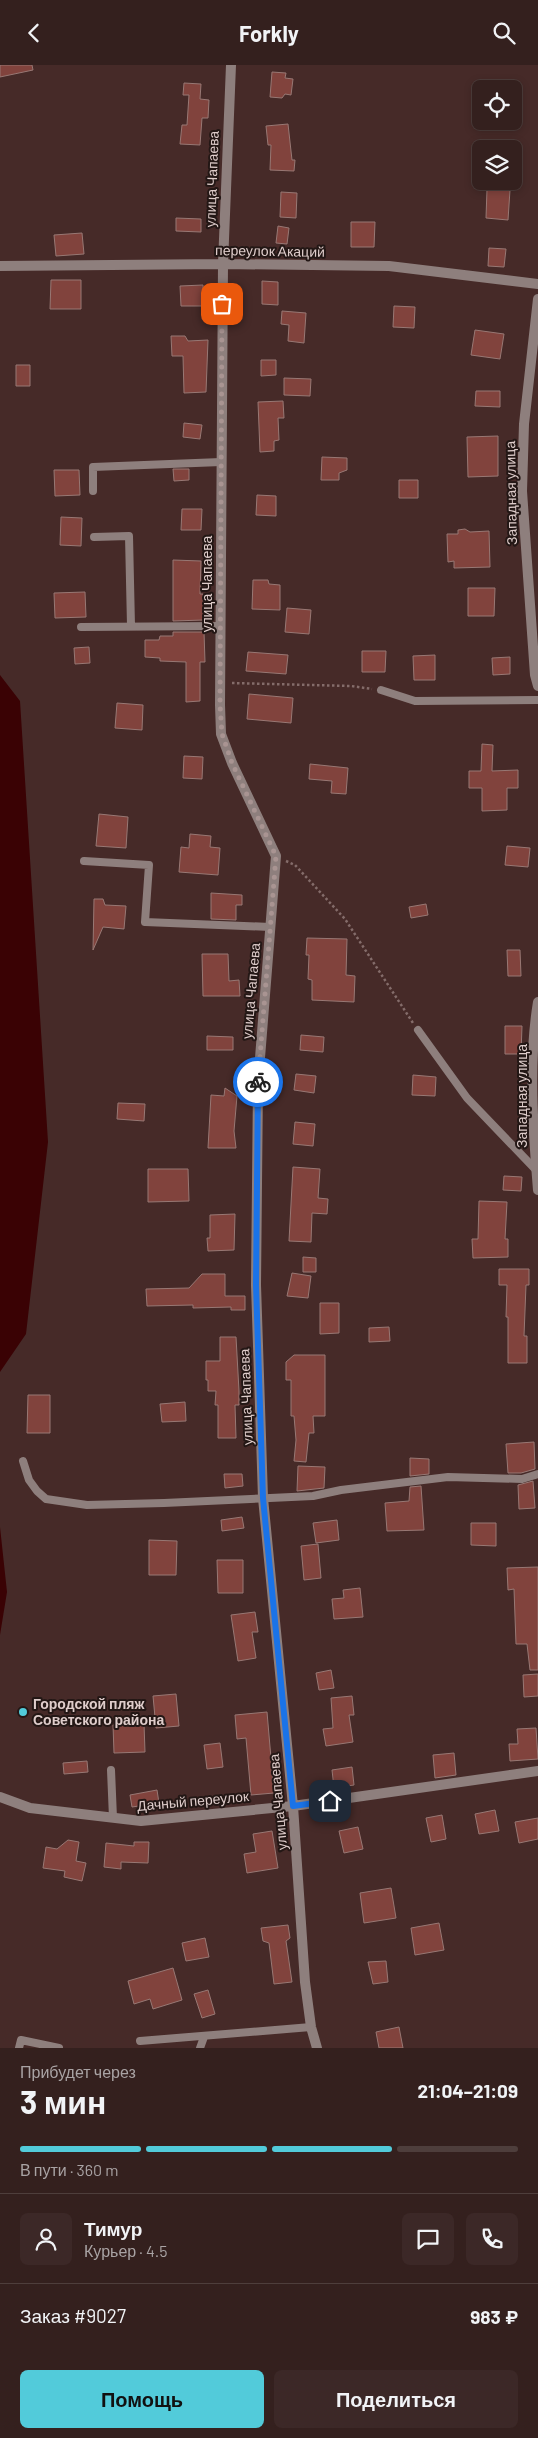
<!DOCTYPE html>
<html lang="ru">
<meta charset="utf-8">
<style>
body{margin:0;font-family:Barlow,sans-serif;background:#3c2827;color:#f1f3f6;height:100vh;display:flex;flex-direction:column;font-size:19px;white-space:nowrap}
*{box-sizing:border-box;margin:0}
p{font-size:16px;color:#a9a3a4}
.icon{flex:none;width:28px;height:28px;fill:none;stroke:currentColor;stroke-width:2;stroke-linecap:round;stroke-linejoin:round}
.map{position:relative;height:1983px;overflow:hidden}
.drawer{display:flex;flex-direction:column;background:#34201e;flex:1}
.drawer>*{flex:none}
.buttons{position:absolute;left:472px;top:15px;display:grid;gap:10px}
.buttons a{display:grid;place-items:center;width:50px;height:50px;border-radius:8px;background:#34201e;box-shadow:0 2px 8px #0003,0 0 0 1px #4e3e3c;font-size:25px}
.pin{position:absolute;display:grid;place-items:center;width:42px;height:42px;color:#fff;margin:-21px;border-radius:10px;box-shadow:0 2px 8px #0006}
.courier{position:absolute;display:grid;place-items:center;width:50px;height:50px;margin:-25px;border:4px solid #1a73e8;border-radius:50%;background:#fff;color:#222;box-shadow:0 1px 6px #0007}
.head em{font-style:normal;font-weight:700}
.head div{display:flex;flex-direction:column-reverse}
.head{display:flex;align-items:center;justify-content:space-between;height:85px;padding:0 20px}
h1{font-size:32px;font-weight:700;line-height:38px}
.bar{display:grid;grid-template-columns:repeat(4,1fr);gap:8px 5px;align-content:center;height:60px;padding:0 20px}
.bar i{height:6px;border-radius:4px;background:#4e3e3c}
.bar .selected{background:#52cbda}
.bar p{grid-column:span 4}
.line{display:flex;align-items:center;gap:12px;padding:0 20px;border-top:1px solid #4e3e3c}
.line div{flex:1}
.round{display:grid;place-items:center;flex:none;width:52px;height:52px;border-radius:8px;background:#3c2827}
.button{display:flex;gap:10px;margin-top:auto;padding:10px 20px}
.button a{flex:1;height:58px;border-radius:8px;background:#52cbda;color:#111;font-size:20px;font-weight:700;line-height:58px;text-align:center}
.button a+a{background:#3c2827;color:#f1f3f6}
header{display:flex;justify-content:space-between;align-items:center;height:65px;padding:0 20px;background:#34201e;font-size:22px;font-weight:700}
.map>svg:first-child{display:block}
.water{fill:#3a0204}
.building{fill:#81433d;stroke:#987874}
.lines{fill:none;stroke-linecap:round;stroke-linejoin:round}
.path{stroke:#846c6a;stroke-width:2.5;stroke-dasharray:2.5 2.5;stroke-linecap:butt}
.lane{stroke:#8e7f7d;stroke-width:8}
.street{stroke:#8e7f7d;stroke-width:10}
.done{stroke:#a99492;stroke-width:5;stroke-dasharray:0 9}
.route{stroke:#1a73e8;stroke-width:6}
.poi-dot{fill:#52cbda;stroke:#231715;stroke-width:2}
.labels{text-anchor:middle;stroke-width:4;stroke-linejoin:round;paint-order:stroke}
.street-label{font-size:14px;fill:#dfcdcb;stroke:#231715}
.poi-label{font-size:14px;font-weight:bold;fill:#dfcdcb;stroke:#231715;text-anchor:start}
</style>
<header><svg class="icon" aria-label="back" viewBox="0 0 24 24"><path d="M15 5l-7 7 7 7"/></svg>Forkly<svg class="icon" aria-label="search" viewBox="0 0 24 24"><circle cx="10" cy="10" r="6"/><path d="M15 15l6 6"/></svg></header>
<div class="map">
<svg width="538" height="1983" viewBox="0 0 538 1983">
<rect width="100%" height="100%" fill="#462a28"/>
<path class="water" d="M0 610 20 636 48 1077 26 1269 0 1307Z
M0 1462 7 1527 0 1570Z"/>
<path class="building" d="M0 0H32L33 5 0 12Z
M272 7 286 8 285 13 293 14 291 30 285 29 282 33 270 32Z
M184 18 201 19 200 34 209 35 208 53H202L200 80 180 79 182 60H187L189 30H183Z
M288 59 292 95H295L294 106 270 105 271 80H268L266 61Z
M487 124 510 125 508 155 486 153Z
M281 127 297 128 296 153 280 152Z
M176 153 201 154V167L176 166Z
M351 157H375L374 182H351Z
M278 161 289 163 287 179 276 178Z
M82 168 84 189 56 191 54 170Z
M489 183 506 184 504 202 488 201Z
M51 215H81V244H50Z
M262 216 278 217V240L262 239Z
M203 220V241H181L180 221Z
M394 241 415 242 414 263 393 262Z
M282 246 306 248 304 278 288 276 289 260 281 259Z
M475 265 504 269 500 294 471 290Z
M171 271H185L188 276 208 275 206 327 184 328 183 291H172Z
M261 295H276V310L261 311Z
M16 300H30V321H16Z
M284 313 311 314 310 331 284 330Z
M476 326H500V342L475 341Z
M283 336 284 353H278L279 375 274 376V386L260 387 258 337Z
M184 358 202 360 200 374 183 372Z
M498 371V411L468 412 467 372Z
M322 392 347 393V405L339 408V415H321Z
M173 404H189V415L174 416Z
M54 405H79L80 430 55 431Z
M399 415H418V433H399Z
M257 430 276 431V451L256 450Z
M182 444H202L201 465H181Z
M61 452 82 453 81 481 60 480Z
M465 464 470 467 489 466 490 502 454 503V496L448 497 447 469H458V465Z
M173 495 201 496 200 529H203L204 555 173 556Z
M253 515H268L269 519 280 520V545L252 544Z
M468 523H495L494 551H468Z
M85 527 86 552 55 553 54 528Z
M287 543 311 545 309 569 285 567Z
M173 567H204L205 597H200V636L186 637V597L160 596V593L145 592V575H159L160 571H173Z
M89 582 90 598 75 599 74 583Z
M362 586H386L385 607H362Z
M248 587 288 590 286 609 246 606Z
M435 590V615H414L413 591Z
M510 592V609L493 610 492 593Z
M249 629 293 633 291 658 247 654Z
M117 638 143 640 142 665 115 663Z
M482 679 493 680 492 706 518 705V723H507V745L482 746V723H469V706H481Z
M184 691 203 692 202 714 183 713Z
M310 699 348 703 346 729 331 728 332 716 309 714Z
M99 749 128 752 126 783 96 781Z
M190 769 211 771 210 782 220 783 218 810 179 807 181 782 189 783Z
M507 781 530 783 528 802 505 800Z
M211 828 242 830V840H236V855L211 854Z
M94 834H103L105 840 126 841 124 864 103 862 93 885Z
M426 839 428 850 411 853 409 842Z
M307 873 347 874 346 910 355 911 354 937 312 935V915L308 914 309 890H306Z
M507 885H520L521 911H508Z
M202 889H228L229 916 239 915 240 931H203Z
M505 961H522L521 989H505Z
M301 970 324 972 323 987 300 985Z
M207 971 233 972V985H207Z
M296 1009 316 1011 314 1028 294 1025Z
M413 1010 436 1012 435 1031 412 1030Z
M225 1023 237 1031 234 1066 236 1083H208L211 1030 224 1031Z
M118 1038 145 1039 144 1056 117 1054Z
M295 1057 315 1059 313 1081 293 1079Z
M293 1102 320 1104 318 1133 328 1134 327 1149 312 1148 311 1177 289 1176Z
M148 1104H188L189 1136 148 1137Z
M504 1111 522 1112 521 1126 503 1125Z
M479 1136 507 1137 505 1174H508V1192L473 1193 472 1174H478Z
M235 1149 234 1185 208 1186 207 1173H210V1150Z
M303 1192 316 1193V1207H303Z
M499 1204H529V1220H526L524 1271H527V1298H508V1252H506L507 1220H499Z
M292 1208 311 1211 308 1233 287 1231Z
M202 1209H225V1231H245V1245H231V1242L193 1243V1240L147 1241 146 1224 189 1223Z
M320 1238H339V1268L320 1269Z
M389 1262 390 1276 369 1277V1263Z
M220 1272H236L239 1326V1340H235L236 1373H218V1340H215L216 1326H208V1315H206V1296H220Z
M294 1290H325V1351H313L314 1368H309L306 1397 294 1396 296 1375 294 1351H291V1315H286V1297Z
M28 1330H50V1368H27Z
M185 1337 186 1356 162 1357 160 1339Z
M534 1377 535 1404 521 1408H508L506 1379Z
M410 1393 429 1394V1409L410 1411Z
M298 1401 325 1402 324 1423 297 1426Z
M224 1409H242L243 1421 225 1423Z
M533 1416 535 1443 519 1444 518 1420Z
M421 1421 424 1465 387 1466 385 1438 409 1436 410 1422Z
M242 1452 244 1463 222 1466 221 1455Z
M337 1455 339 1475 316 1478 313 1458Z
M471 1458H496V1481L471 1480Z
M149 1475 177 1476 176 1510H149Z
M318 1479 321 1513 304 1515 301 1481Z
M217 1495H243V1528H218Z
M538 1502V1605H530L527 1579H516L514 1524 508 1525 507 1503Z
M360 1523 363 1552 334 1554 332 1534 344 1533 343 1525Z
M255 1547 258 1567H252L256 1593 238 1596 231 1550Z
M331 1605 334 1623 319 1625 316 1608Z
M538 1609V1631L524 1632 523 1610Z
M176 1629 179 1661 156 1663 153 1631Z
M352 1631 354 1650H349L353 1677 326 1681 323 1664 333 1663 331 1633Z
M267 1647 274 1728 251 1730 246 1673 237 1674 235 1650Z
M144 1659 145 1687 114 1688 113 1660Z
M536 1663 538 1694 510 1696 509 1679H518L517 1664Z
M220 1678 223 1702 207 1704 204 1680Z
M454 1688 456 1710 435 1713 433 1690Z
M87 1696 88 1707 64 1709 63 1698Z
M352 1702 354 1720 334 1723 332 1705Z
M157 1725 159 1738 132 1742 130 1730Z
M495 1745 499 1766 479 1769 475 1749Z
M442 1750 446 1774 431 1777 426 1753Z
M538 1753V1774L519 1778 515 1757Z
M358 1762 363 1784 344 1788 339 1766Z
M272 1766 278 1803 247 1808 244 1789 256 1787 253 1769Z
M68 1775 79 1777 76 1796 86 1798 82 1816 64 1812 65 1806 43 1803 46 1782 57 1784Z
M134 1777H149L148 1798 121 1797V1804L104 1802 106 1778 134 1781Z
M391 1823 396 1853 364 1858 360 1828Z
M439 1858 444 1885 415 1890 411 1863Z
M288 1860 290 1873 286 1876 292 1917 274 1919 269 1878 263 1876 261 1863Z
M205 1873 209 1892 186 1896 182 1878Z
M386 1896 388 1917 373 1919 368 1897Z
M173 1903 182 1935 153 1944 150 1934 134 1939 128 1916Z
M208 1925 215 1949 202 1953 194 1929Z
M399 1962 403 1983H379L376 1967Z"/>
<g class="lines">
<path class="path" d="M232 618 351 621 372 624
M286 796 295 800 345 854 413 958"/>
<path class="lane" d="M93 426V402L221 397
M94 472 129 471 131 561
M81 562 220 561
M381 625 415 636 538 635
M84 796 149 800 145 857 270 862
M418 965 467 1033 536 1105
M23 1396 29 1415 37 1426 46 1434 87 1440 164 1438 313 1431 341 1425 448 1412 522 1414 538 1409
M111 1705 113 1753
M140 1976 311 1962
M19 1983 21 1975 59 1983
M200 1983 204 1972"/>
<path class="street" d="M231 0 223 199 220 640 221 669 232 698 276 791 258 1018 256 1220 263 1433 293 1741 305 1917 311 1962 317 1983
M0 201 223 199 389 201 538 219
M538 234 524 359 522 426 535 610 538 621
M538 937C528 998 533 1063 538 1125
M0 1732 30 1743 141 1756 293 1741 538 1706"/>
</g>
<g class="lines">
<path class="done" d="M222 239 220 640 222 669 232 698 276 791 258 1017"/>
<path class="route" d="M258 1017 256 1220 263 1433 293 1741 330 1736"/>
</g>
<circle class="poi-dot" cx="23" cy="1647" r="5"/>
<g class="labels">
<g class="street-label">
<text transform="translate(212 114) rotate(-88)" y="5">улица Чапаева</text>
<text transform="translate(270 186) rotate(1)" y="5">переулок Акаций</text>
<text transform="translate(511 428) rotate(-91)" y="5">Западная улица</text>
<text transform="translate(207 519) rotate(-90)" y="5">улица Чапаева</text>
<text transform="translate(251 926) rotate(-85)" y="5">улица Чапаева</text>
<text transform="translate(522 1031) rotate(-90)" y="5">Западная улица</text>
<text transform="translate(246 1332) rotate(-92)" y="5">улица Чапаева</text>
<text transform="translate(193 1736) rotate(-5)" y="5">Дачный переулок</text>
<text transform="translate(278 1737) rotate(-95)" y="5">улица Чапаева</text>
</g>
<g class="poi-label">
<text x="33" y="1644">Городской пляж<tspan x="33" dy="16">Советского района</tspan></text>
</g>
</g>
</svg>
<div class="buttons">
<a><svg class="icon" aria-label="locate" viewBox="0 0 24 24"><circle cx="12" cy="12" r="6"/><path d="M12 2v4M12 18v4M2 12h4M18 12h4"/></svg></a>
<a><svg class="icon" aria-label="layers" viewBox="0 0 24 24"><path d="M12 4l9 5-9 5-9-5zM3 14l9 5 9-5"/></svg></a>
</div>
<div class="pin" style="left:222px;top:239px;background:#ea580c"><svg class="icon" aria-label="bag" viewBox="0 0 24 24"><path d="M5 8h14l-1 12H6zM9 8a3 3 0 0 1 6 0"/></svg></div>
<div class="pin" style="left:330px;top:1736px;background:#1f2937"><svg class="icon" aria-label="home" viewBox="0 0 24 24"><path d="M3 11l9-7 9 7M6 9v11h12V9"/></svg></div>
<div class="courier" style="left:258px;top:1017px"><svg class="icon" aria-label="bike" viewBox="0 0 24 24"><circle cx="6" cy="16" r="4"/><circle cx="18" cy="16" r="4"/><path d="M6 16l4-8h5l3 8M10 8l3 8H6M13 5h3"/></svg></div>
</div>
<section class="drawer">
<div class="head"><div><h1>3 мин</h1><p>Прибудет через</p></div><em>21:04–21:09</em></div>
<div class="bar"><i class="selected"></i><i class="selected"></i><i class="selected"></i><i></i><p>В пути · 360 m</p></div>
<div class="line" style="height:90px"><a class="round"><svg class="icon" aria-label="person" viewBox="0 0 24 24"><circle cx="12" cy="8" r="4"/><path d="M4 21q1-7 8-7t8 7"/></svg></a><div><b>Тимур</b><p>Курьер · 4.5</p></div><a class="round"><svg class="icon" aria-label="chat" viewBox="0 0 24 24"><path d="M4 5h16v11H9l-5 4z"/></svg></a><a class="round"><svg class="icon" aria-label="phone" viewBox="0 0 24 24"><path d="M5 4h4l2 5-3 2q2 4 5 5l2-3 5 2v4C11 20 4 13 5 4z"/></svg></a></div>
<div class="line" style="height:65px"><div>Заказ #9027</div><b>983 ₽</b></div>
<div class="button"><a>Помощь</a><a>Поделиться</a></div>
</section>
